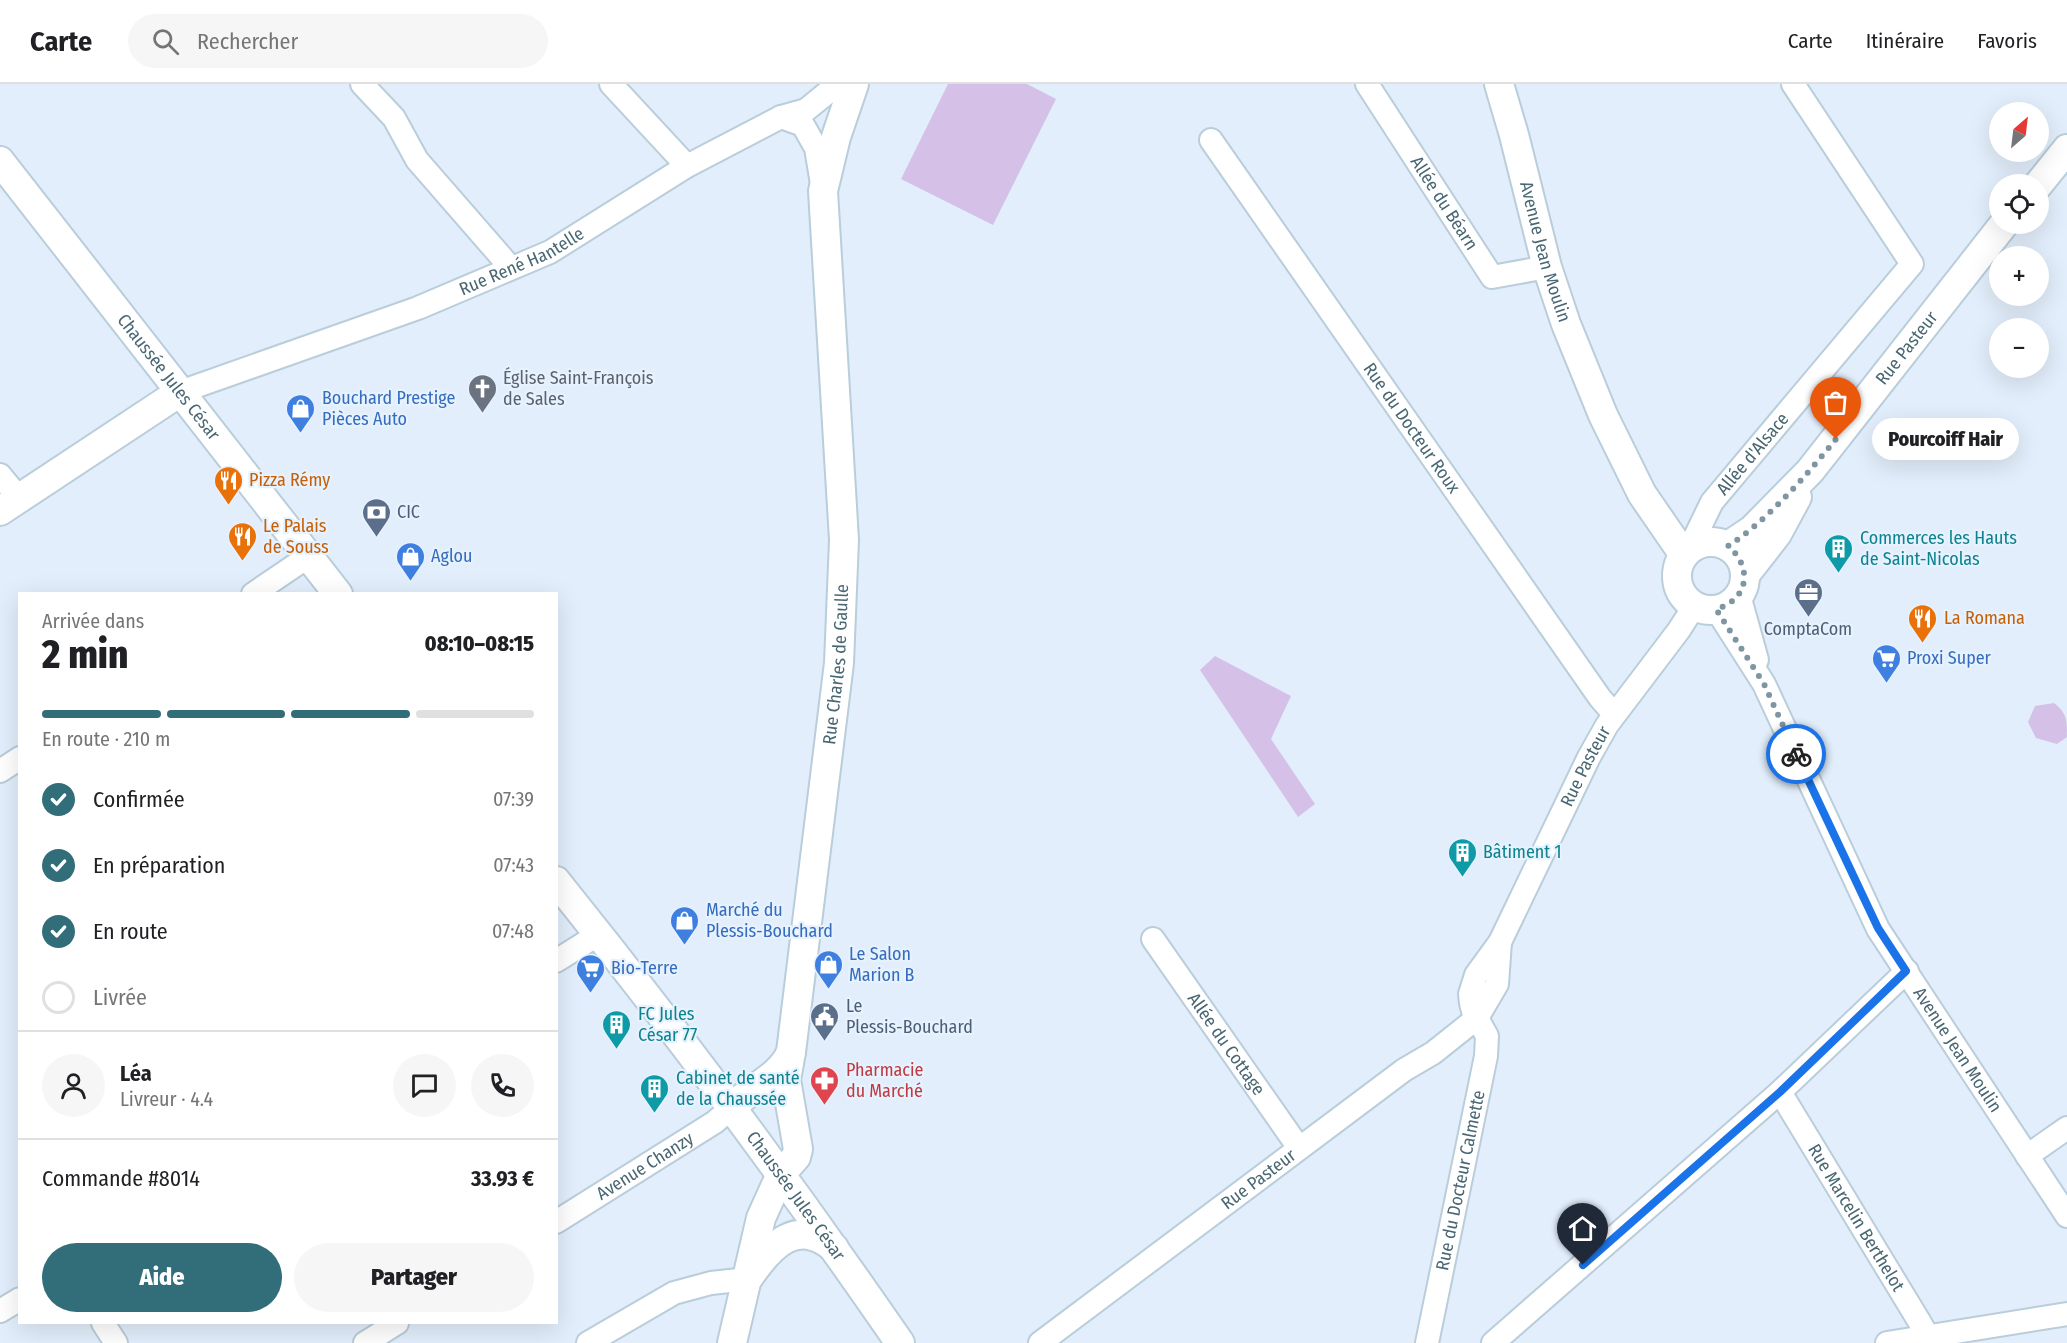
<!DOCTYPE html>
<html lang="fr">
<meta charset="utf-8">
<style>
body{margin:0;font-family:"Fira Sans Condensed",sans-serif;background:#f6f6f6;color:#202124;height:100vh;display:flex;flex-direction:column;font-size:22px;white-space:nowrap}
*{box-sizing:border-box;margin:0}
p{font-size:20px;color:#757577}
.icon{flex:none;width:33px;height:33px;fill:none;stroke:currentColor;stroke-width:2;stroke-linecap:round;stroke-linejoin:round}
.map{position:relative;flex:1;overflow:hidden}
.details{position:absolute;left:18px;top:508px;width:540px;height:732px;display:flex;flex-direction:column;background:#fff;border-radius:0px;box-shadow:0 6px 24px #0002}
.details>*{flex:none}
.needle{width:39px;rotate:28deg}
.tools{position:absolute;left:1989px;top:18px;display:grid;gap:12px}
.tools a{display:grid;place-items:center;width:60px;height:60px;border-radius:50%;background:#fff;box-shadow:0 6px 24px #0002;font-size:30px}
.pin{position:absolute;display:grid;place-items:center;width:51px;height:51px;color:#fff;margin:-62px -26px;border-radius:50% 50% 50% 0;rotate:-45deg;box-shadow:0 0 6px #0007}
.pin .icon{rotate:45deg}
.courier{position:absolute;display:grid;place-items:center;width:60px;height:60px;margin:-30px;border:4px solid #1a73e8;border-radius:50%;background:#fff;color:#222;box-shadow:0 2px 8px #0007}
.bubble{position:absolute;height:42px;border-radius:21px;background:#fff;box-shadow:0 6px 24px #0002;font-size:20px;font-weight:800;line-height:42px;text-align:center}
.summary em{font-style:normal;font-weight:800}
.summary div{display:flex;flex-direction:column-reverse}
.summary{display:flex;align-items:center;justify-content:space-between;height:102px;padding:0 24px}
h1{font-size:39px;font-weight:800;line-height:45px}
.bar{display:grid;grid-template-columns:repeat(4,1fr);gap:9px 6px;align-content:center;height:72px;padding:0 24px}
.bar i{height:8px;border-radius:4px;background:#e0e0e0}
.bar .current{background:#326e7a}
.bar p{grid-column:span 4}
.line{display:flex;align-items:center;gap:15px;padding:0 24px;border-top:2px solid #e0e0e0}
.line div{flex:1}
.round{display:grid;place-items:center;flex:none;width:63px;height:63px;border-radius:32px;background:#f6f6f6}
ol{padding:0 24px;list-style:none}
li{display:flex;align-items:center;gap:18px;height:66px}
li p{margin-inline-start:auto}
li .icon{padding:6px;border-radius:50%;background:#326e7a;color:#fff;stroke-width:4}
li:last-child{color:#757577}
li i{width:33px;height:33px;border:3px solid #e0e0e0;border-radius:50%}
.button{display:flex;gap:12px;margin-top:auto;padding:12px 24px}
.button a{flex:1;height:69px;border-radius:36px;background:#326e7a;color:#fff;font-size:24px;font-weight:800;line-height:69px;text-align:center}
.button a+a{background:#f6f6f6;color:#202124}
header{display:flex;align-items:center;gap:36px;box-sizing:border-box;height:84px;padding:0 30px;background:#fff;border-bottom:2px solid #e0e0e0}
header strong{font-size:28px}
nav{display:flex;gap:33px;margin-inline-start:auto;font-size:21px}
.search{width:420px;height:54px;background:#f6f6f6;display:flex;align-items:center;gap:15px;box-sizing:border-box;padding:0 21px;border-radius:33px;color:#757577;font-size:22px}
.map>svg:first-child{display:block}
.green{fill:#d5c1e8}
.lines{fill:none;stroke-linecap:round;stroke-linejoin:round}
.minor-casing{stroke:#b9cdda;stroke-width:26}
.tertiary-casing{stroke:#b9cdda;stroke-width:32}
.minor{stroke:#fff;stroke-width:22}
.tertiary{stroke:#fff;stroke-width:28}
.done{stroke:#7f96a2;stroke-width:6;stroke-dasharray:0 10.8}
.route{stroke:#1a73e8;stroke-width:8}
.labels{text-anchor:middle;stroke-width:4.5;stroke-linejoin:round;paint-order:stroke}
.street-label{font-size:18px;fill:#496772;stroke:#e7f2ff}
.worship-label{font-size:18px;fill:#5b616d;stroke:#e7f2ff;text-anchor:start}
.shop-label{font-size:18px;fill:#366cbe;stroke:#e7f2ff;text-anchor:start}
.food-label{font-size:18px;fill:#c56008;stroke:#e7f2ff;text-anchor:start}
.service-label{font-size:18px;fill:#4e5e75;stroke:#e7f2ff;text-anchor:start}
.culture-label{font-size:18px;fill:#0d838f;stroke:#e7f2ff;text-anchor:start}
.health-label{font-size:18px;fill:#be3a42;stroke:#e7f2ff;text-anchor:start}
</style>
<header>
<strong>Carte</strong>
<div class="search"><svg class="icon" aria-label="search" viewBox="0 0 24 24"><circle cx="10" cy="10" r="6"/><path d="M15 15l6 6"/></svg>Rechercher</div>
<nav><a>Carte</a><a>Itinéraire</a><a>Favoris</a></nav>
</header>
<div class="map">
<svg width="2067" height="1259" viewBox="0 0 2067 1259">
<rect width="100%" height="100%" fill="#e2eefb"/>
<path class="green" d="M948 0H1027L1056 15 993 141 901 95Z
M1215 572 1291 612 1271 655 1315 720 1298 733 1200 586Z
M2054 619C2067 629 2067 636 2067 653L2057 660 2036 654 2028 638 2035 622Z"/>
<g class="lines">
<defs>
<g id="minor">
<path d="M362 0 394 34 417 76 511 184"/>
<path d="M611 0 687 82"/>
<path id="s1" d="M1367 0 1492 193 1547 183"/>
<path d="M781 33 803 41 816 64 822 100"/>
<path id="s2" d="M1211 56 1600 614 1614 630"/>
<path id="s3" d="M180 308 418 224 550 168 687 82 781 33 806 26 838 0"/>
<path d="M0 391 19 414"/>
<path id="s4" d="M1694 455 1712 418 1912 180 1793 0"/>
<path d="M253 510 309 472"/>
<path d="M1739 511 1757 576"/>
<path id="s5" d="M1716 525 1764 600 1878 845 2067 1132"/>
<path d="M0 687 20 674"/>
<path id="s6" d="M1153 855 1299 1064"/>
<path d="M556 877 599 850"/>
<path id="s7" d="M1780 1008 1919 1237 1928 1253 1929 1259"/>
<path d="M2027 1072 2067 1044"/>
<path id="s8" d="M556 1138 715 1038 732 1023"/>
<path d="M0 1227 20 1215"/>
<path d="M103 1239 116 1259"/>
<path d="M365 1259 397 1239"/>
<path d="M588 1259 674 1209 711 1199 748 1195"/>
<path id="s9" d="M1040 1259 1404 986 1433 969 1477 934 1497 900 1500 858"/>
<path id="s10" d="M1427 1259 1486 972 1487 952 1473 927 1471 919 1470 910 1476 891 1500 858 1589 673 1607 641 1679 546 1695 521"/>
<path d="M1493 1259 1780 1008 1907 887"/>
<path d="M1887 1259 2067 1230"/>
</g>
<g id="tertiary">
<path id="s11" d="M1499 0 1514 51 1547 183 1566 240 1603 331 1642 410 1684 471"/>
<path id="s12" d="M0 77 338 510"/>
<path d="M2038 101 2067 65"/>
<path d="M0 427 180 308"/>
<circle cx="1711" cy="492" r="34"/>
<path id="s13" d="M1728 462 1752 446 1810 387 2004 140"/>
<path d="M1745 491 1777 450 1797 413"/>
<path id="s14" d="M556 797C677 947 791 1101 900 1259"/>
<path id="s15" d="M732 1023C750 1004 781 993 791 968L839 579 844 456 823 107 836 53 854 0"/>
<path d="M749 1193C771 1161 797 1133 834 1164"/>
<path d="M732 1259 761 1134 781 1090 796 1073 798 1065 786 996 791 968"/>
</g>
</defs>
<use href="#minor" class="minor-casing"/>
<use href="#tertiary" class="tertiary-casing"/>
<use href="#minor" class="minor"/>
<use href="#tertiary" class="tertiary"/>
</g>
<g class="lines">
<path class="done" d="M1796 670 1764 600 1716 525C1749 516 1753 483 1728 462 1767 437 1806 392 1836 355"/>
<path class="route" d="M1583 1181 1780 1008 1906 887 1878 844 1796 670"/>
</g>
<defs>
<symbol id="church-pin" viewBox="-11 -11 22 30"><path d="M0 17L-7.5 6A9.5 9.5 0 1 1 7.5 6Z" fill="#6b7280" stroke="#e7f2ff"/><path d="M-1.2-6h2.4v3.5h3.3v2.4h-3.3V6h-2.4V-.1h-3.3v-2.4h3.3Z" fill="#fff"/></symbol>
<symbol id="shop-pin" viewBox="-11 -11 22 30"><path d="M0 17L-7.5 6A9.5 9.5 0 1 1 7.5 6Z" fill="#3f7fe0" stroke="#e7f2ff"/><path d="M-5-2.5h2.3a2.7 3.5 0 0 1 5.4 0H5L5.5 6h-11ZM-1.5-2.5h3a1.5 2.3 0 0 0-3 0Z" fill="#fff"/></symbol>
<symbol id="restaurant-pin" viewBox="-11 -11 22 30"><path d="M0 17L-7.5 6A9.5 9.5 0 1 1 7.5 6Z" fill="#e8710a" stroke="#e7f2ff"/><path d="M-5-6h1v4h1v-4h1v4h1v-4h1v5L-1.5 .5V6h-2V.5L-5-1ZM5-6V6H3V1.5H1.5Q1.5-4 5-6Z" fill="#fff"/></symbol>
<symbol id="bank-pin" viewBox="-11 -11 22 30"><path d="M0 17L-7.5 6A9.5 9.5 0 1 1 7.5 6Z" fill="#5c6f8a" stroke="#e7f2ff"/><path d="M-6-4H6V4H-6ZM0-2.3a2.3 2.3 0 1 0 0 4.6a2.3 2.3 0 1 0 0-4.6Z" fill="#fff"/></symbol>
<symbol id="building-pin" viewBox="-11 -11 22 30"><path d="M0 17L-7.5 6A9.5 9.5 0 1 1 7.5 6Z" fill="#0f9aa8" stroke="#e7f2ff"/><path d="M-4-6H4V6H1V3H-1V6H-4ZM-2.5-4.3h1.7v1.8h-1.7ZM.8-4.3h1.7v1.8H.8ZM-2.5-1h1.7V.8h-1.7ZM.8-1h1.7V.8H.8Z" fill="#fff"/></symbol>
<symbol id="office-pin" viewBox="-11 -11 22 30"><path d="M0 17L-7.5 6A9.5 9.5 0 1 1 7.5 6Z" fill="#5c6f8a" stroke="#e7f2ff"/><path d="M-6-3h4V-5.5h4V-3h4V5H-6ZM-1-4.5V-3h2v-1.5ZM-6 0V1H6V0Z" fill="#fff"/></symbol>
<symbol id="supermarket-pin" viewBox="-11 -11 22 30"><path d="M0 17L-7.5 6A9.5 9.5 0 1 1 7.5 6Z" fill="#3f7fe0" stroke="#e7f2ff"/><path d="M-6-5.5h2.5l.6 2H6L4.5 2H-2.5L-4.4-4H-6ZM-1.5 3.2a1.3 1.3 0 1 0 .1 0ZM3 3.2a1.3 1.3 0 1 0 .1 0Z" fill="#fff"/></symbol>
<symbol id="civic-pin" viewBox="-11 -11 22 30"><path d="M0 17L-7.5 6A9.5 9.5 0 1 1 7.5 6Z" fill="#5c6f8a" stroke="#e7f2ff"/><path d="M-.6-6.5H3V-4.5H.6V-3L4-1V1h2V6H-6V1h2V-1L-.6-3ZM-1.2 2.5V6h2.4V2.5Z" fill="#fff"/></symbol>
<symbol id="pharmacy-pin" viewBox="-11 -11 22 30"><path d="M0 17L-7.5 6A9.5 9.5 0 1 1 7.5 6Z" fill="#e0444e" stroke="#e7f2ff"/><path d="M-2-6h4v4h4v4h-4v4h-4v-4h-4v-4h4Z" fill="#fff"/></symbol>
</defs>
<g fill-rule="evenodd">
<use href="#church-pin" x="466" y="288" width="33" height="45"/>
<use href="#shop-pin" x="284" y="308" width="33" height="45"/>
<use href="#restaurant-pin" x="212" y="380" width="33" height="45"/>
<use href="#bank-pin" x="360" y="412" width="33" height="45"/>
<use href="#restaurant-pin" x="226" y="436" width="33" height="45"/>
<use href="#building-pin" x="1822" y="448" width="33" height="45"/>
<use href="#shop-pin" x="394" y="456" width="33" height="45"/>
<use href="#office-pin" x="1792" y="492" width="33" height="45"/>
<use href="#restaurant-pin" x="1906" y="518" width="33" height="45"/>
<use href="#supermarket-pin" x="1870" y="558" width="33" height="45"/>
<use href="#building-pin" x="1446" y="752" width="33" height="45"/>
<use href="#shop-pin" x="668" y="820" width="33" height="45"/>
<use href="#shop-pin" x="812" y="864" width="33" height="45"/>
<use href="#supermarket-pin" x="574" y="868" width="33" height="45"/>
<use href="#civic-pin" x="808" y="916" width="33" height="45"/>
<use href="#building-pin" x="600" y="924" width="33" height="45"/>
<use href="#pharmacy-pin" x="808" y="980" width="33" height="45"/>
<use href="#building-pin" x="638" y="988" width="33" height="45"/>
</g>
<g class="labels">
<g class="street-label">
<text dy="6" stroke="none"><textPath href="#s1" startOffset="142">Allée du Béarn</textPath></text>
<text dy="6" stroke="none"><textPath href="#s11" startOffset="174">Avenue Jean Moulin</textPath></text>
<text dy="6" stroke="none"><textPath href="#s3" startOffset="366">Rue René Hantelle</textPath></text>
<text dy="6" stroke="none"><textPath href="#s13" startOffset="268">Rue Pasteur</textPath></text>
<text dy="6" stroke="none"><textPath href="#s12" startOffset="274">Chaussée Jules César</textPath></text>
<text dy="6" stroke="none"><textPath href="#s2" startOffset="351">Rue du Docteur Roux</textPath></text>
<text dy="6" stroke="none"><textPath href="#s4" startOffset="104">Allée d'Alsace</textPath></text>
<text dy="6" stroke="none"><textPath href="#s15" startOffset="472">Rue Charles de Gaulle</textPath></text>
<text dy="6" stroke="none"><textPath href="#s10" startOffset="615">Rue Pasteur</textPath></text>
<text dy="6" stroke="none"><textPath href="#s6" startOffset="128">Allée du Cottage</textPath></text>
<text dy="6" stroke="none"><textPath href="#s5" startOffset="504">Avenue Jean Moulin</textPath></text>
<text dy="6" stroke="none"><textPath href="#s8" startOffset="105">Avenue Chanzy</textPath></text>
<text dy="6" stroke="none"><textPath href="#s9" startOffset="273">Rue Pasteur</textPath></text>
<text dy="6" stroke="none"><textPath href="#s10" startOffset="166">Rue du Docteur Calmette</textPath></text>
<text dy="6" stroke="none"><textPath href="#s14" startOffset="396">Chaussée Jules César</textPath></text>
<text dy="6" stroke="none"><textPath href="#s7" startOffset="147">Rue Marcelin Berthelot</textPath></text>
</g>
<g class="worship-label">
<text x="503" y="300">Église Saint-François<tspan x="503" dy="21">de Sales</tspan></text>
</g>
<g class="shop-label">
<text x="322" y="320">Bouchard Prestige<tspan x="322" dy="21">Pièces Auto</tspan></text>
<text x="431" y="478">Aglou</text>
<text x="1907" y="580">Proxi Super</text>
<text x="706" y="832">Marché du<tspan x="706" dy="21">Plessis-Bouchard</tspan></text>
<text x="849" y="876">Le Salon<tspan x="849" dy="21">Marion B</tspan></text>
<text x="611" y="890">Bio-Terre</text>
</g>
<g class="food-label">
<text x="249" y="402">Pizza Rémy</text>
<text x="263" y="448">Le Palais<tspan x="263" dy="21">de Souss</tspan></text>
<text x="1944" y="540">La Romana</text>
</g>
<g class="service-label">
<text x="397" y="434">CIC</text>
<text x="1808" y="551" text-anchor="middle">ComptaCom</text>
<text x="846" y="928">Le<tspan x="846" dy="21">Plessis-Bouchard</tspan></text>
</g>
<g class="culture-label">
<text x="1860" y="460">Commerces les Hauts<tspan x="1860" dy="21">de Saint-Nicolas</tspan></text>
<text x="1483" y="774">Bâtiment 1</text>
<text x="638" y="936">FC Jules<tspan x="638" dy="21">César 77</tspan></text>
<text x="676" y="1000">Cabinet de santé<tspan x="676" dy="21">de la Chaussée</tspan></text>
</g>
<g class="health-label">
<text x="846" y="992">Pharmacie<tspan x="846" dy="21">du Marché</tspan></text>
</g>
</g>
</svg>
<div class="tools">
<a><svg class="needle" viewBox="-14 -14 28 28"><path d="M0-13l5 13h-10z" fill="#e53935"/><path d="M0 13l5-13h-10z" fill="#757577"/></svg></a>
<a><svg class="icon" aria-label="locate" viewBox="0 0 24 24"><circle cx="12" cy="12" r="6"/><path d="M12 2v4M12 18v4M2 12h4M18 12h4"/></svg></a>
<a>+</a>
<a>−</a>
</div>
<div class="pin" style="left:1836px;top:355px;background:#ea580c"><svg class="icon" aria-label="bag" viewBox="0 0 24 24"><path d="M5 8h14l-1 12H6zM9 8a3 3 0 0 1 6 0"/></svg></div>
<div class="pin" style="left:1583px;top:1181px;background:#1f2937"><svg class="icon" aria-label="home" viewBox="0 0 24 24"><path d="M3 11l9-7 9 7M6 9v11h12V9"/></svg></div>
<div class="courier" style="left:1796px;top:670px"><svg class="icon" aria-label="bike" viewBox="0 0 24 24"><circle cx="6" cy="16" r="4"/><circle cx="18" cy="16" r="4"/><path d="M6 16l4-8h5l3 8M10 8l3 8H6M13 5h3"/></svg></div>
<div class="bubble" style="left:1872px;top:334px;width:147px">Pourcoiff Hair</div>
<section class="details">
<div class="summary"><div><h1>2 min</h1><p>Arrivée dans</p></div><em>08:10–08:15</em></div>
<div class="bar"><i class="current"></i><i class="current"></i><i class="current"></i><i></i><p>En route · 210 m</p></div>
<ol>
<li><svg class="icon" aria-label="check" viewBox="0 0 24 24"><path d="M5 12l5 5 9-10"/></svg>Confirmée<p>07:39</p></li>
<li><svg class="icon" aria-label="check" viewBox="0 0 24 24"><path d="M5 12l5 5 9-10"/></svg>En préparation<p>07:43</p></li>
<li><svg class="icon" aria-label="check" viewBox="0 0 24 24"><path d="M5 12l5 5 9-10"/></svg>En route<p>07:48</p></li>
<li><i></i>Livrée</li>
</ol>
<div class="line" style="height:108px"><a class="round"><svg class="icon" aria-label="person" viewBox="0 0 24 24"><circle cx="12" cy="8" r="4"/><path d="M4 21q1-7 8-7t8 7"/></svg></a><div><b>Léa</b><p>Livreur · 4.4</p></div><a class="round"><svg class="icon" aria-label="chat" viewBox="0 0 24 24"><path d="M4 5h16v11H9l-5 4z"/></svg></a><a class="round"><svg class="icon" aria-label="phone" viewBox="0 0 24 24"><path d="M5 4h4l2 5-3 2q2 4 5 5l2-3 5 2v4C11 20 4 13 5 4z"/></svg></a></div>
<div class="line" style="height:78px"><div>Commande #8014</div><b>33.93 €</b></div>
<div class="button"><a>Aide</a><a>Partager</a></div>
</section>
</div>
